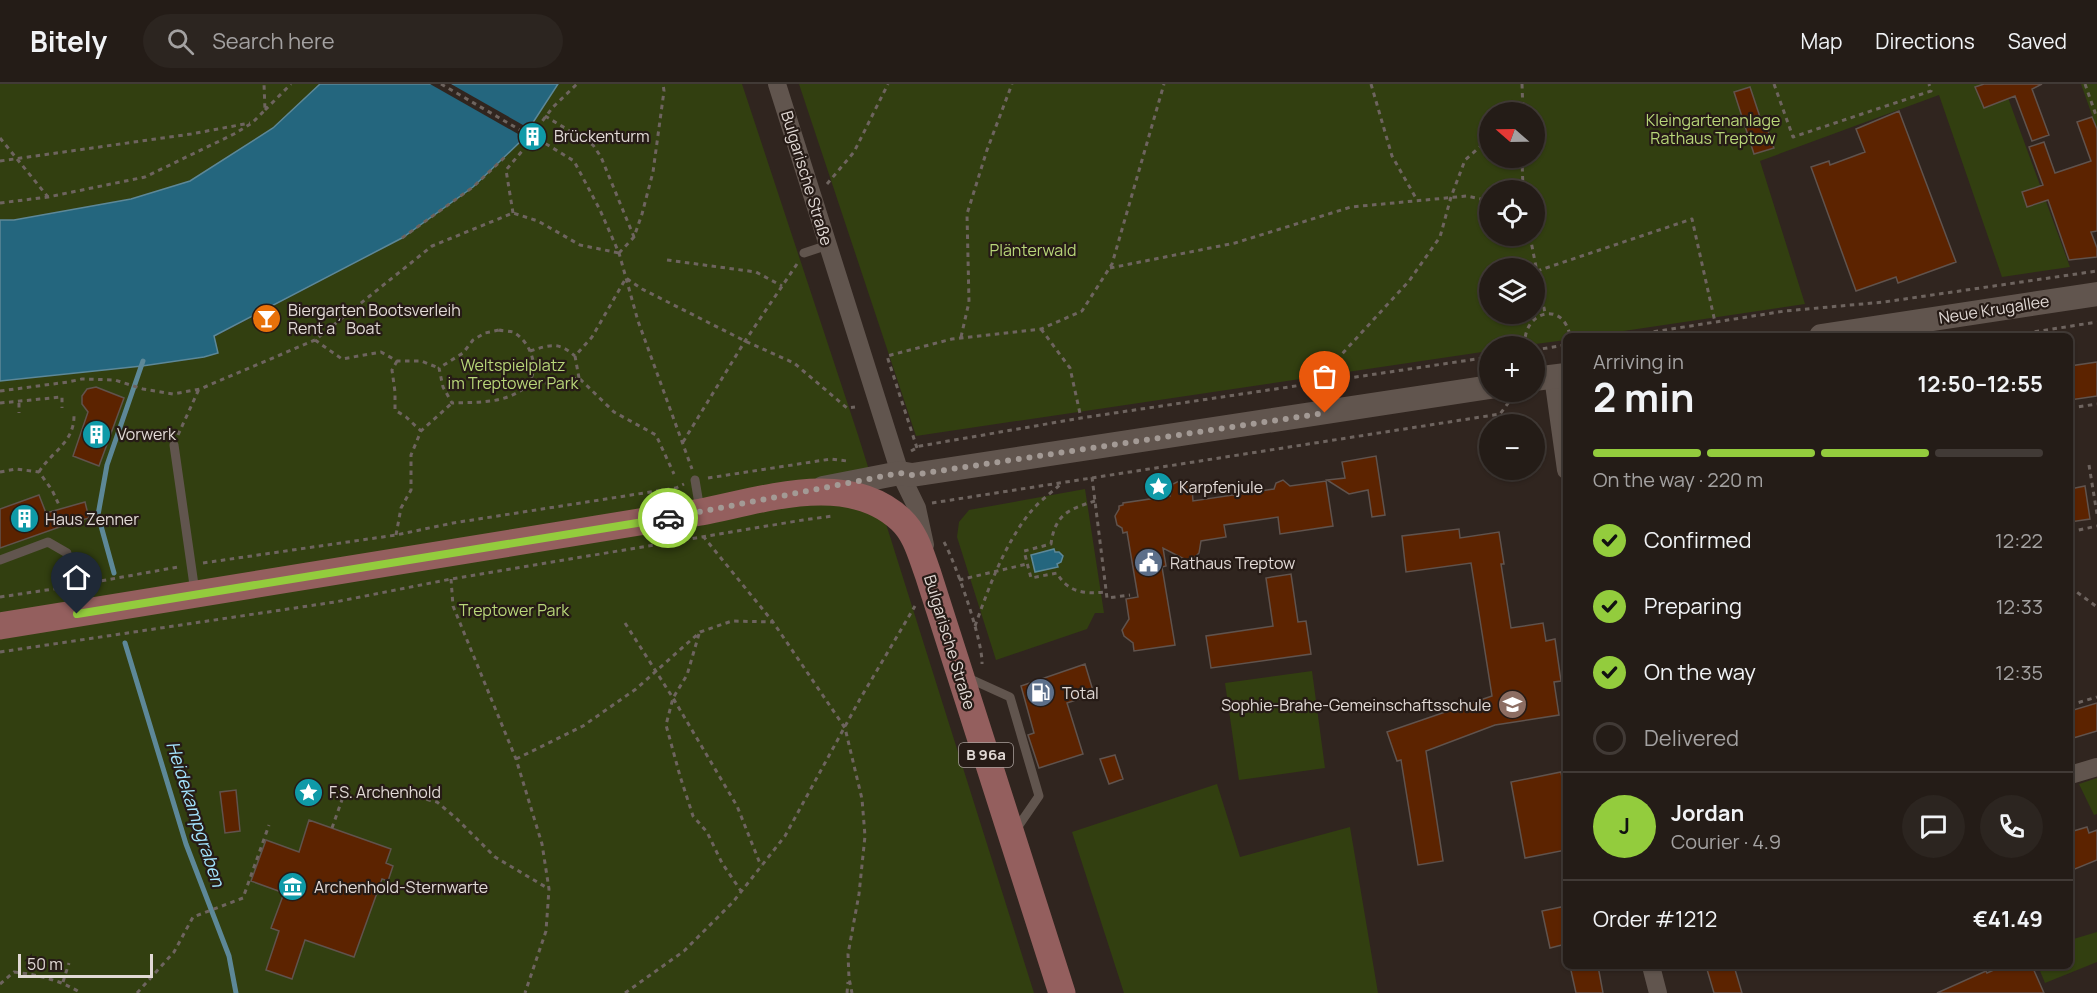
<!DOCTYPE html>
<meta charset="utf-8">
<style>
body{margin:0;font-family:Manrope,sans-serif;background:#2c2520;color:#f1f3f6;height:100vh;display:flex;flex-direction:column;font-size:22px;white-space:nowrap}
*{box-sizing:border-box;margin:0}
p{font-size:20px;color:#a3a1a1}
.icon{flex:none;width:33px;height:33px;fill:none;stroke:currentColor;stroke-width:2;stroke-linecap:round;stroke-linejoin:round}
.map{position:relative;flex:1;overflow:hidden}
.drawer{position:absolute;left:1563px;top:249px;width:510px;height:636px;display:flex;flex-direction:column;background:#241c17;border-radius:9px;box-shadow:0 2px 4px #0004,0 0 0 2px #413a36}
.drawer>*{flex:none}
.needle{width:39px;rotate:290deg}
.tools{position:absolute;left:1479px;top:18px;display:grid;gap:12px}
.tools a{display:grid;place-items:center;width:66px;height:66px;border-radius:50%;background:#241c17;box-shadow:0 2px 4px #0004,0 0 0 2px #413a36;font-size:30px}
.scale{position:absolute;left:18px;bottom:15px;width:135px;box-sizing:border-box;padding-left:6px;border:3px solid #e1d9d5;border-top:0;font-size:16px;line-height:21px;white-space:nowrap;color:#e1d9d5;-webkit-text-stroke:4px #261b16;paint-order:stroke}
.pin{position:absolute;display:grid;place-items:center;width:51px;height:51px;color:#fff;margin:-62px -26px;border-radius:50% 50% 50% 0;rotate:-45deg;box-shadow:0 0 6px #0007}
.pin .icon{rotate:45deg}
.courier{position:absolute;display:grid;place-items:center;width:60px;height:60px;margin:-30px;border:4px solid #93cc3d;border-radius:50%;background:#fff;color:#222;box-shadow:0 2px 8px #0007}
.summary em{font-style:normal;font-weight:700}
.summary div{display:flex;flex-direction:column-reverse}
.summary{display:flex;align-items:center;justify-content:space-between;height:102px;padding:0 30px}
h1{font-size:39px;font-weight:700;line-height:45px}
.bar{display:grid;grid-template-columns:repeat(4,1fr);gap:9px 6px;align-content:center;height:72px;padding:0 30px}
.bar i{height:8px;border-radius:4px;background:#413a36}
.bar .selected{background:#93cc3d}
.bar p{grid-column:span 4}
.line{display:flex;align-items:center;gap:15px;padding:0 30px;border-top:2px solid #413a36}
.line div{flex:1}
.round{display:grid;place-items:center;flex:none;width:63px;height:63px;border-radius:32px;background:#2c2520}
ol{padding:0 30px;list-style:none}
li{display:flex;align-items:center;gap:18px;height:66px}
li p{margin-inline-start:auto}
li .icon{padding:6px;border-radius:50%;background:#93cc3d;color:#111;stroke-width:4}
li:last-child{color:#a3a1a1}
li i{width:33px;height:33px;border:3px solid #413a36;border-radius:50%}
header{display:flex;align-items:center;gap:36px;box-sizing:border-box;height:84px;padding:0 30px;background:#241c17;border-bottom:2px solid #413a36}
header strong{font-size:28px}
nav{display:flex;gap:33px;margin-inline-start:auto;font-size:21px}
.search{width:420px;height:54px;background:#2c2520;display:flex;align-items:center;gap:15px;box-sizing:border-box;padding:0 21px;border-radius:33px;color:#a3a1a1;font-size:22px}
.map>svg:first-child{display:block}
.green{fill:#323f10;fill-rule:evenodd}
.water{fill:#24667e;stroke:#5d8898;stroke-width:1.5}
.pier{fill:#30251f}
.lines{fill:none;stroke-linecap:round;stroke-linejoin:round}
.stream{stroke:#5d8898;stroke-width:5}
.building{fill:#5c2300;stroke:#60534d;stroke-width:1.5}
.path{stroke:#6e645f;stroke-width:3;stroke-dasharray:4.5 4.5;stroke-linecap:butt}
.lane{stroke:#61554e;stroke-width:9}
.street{stroke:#61554e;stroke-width:18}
.secondary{stroke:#61554e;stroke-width:24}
.primary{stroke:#945f5e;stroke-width:27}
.done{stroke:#a39a95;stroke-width:6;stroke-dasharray:0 10.8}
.route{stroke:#93cc3d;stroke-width:8}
.labels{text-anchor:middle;stroke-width:4.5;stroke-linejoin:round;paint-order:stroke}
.shield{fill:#261b16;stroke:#a9a09c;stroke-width:1.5}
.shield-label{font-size:15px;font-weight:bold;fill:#e1d9d5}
.park-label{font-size:16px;fill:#b8d679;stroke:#261b16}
.poi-label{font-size:16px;fill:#e1d9d5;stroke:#261b16;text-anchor:start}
.street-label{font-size:16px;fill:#e1d9d5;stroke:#261b16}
.water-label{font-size:18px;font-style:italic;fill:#a3e4fe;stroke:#261b16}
</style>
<header>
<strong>Bitely</strong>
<div class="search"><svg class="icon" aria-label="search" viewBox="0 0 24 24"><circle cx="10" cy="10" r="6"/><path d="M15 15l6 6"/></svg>Search here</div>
<nav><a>Map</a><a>Directions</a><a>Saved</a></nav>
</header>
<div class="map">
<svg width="2097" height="909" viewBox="0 0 2097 909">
<rect width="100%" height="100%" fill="#30251f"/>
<path class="green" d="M0 0H320L273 44 190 97 131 115 14 136H0Z
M558 0H742L858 351 1034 909H0V297L142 282 217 269 214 253 402 154 473 103 521 57Z
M799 0H2003L2070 183 2002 193 1939 11 1760 77 1805 220 1590 252H1566V256L1520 262H1490L1489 267 916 352ZM1490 28H1534V74H1490ZM1490 106H1534V152H1490ZM1490 184H1534V230H1490Z
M2081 0H2097V45Z
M1085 405 1104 529H1095L1087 545 996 576 957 453 959 438 969 426Z
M1312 587 1325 684 1239 696 1225 599Z
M2097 694V730L2094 731 2079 700Z
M1217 700 1240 773 1350 743 1378 909H1124L1072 748Z
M2097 848V878L2045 899 2038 882H2070V856Z"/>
<path class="water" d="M320 0H558L521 57 473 103 402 154 214 252 218 269 204 273 142 282 0 297V136H14L131 115 190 97 273 44Z
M1054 465 1055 468H1059L1063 472 1061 478 1057 480 1058 483 1035 488 1031 471Z"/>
<path class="pier" d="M430 0H451L530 45 525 54Z"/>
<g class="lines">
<path class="stream" d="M114 489 98 431 107 381 143 277
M125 559 186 760 229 872 236 909"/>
</g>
<path class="building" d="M1984 0H2042L2032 5 2049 51 2032 57 2015 12 1984 24 1975 3Z
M1750 3 1764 45 1767 44 1774 64 1754 70 1734 8Z
M1899 27 1956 178 1898 199 1896 193 1856 207 1811 83 1829 77 1830 81 1865 68 1856 45Z
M2092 33 2097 45V147L2091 148 2097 164V173L2069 176 2048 116 2027 123 2022 108 2043 101 2029 63 2044 58 2055 89 2091 77 2077 38Z
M2097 278V312L2070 316V282Z
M96 303 124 314 99 382 73 372 88 328 82 320V312L87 305Z
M1376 372 1385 431 1372 433 1368 406 1349 410 1327 396 1345 394 1342 378Z
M1181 396 1187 399 1192 405 1193 417 1274 405 1276 399 1283 396 1290 402 1326 397 1333 442 1280 450 1278 433 1224 441 1226 453 1201 457 1199 469 1193 475 1186 476 1163 464 1166 482 1162 483 1175 561 1134 567 1133 559 1124 552 1122 546 1129 535 1126 515 1138 513 1127 448 1123 449 1122 444 1117 441 1115 432 1119 425V422L1123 421V419L1170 412 1173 400Z
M2085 402 2090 435 2070 438V405Z
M39 411 46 429 85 418 89 434 71 439 0 464V425Z
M1459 445 1460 454 1499 448 1504 480H1501L1511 544 1543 539 1546 557 1555 555 1561 597 1554 598 1559 631 1495 641 1426 667 1443 777 1418 781 1401 676 1397 677 1387 648 1492 612 1471 479 1406 488 1402 452Z
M1291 490 1298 538 1306 537 1311 570 1211 584 1206 552 1273 542 1266 494Z
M1085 580 1094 610 1067 619 1083 670 1039 684 1028 651 1034 649 1021 602Z
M2097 619V647L2070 655V627Z
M1115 671 1123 695 1109 700 1100 675Z
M1561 688 1566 714V766L1525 774 1511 698Z
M236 706 240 747 225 749 220 708Z
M309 736 391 765 386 779 393 782 388 797 382 795 354 873 305 856 292 895 266 886 279 847 271 844 284 809 251 797 266 756 299 768Z
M2087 743 2089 749 2097 746V776L2070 787V748Z
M1566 822V860L1550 864 1542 827Z
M1570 882H1598L1603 909H1576Z
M1706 882H1734L1742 909H1714Z
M2003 882H2032L2044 909H1937L1986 887 1987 889Z"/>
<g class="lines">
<path class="path" d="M441 0 527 50
M1371 0 1392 72 1417 116
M1522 0 1523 28
M1774 0 1793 53 1931 7 1929 0
M2085 0 2097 34
M265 26 291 0
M545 32 593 61 601 73 634 153
M537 44 553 23 577 0
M0 54 48 113
M538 55 574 77 600 126 619 169 638 237 692 385
M1522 74 1523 106
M0 77 191 50 250 39
M827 100 854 68 888 0
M0 119 48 113 145 93 234 50 252 39 265 26 264 0
M513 129 506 86 528 60
M1530 152 1545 229
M402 154 473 103 506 72
M619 169 634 153 642 130 653 88 664 7 663 0
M667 176 756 188 782 202
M1110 184 1235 159 1351 123 1467 112 1490 117
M1537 187 1692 135 1715 238
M1041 245 1070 284 1081 334
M499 246C503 247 509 247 513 248 532 258 542 289 524 304 504 320 476 318 452 319L443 303 439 284 463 269 473 256 485 249Z
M1627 252 1785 227 1884 218 2097 187
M2008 252 2097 238
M961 253 969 218 967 130 987 66 1012 0
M315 256 342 275 381 268 397 277H421L439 284
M1525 262C1522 228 1563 215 1570 252
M1534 266 1566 261
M530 267C550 261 558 257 575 272
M397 277 392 286 395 308V326L406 333 421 347
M579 294 575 272 592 253 626 194 642 205 745 257 794 279 847 324 855 323
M1321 298 1341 271 1409 197 1440 153 1451 113 1465 76 1490 54
M527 302 579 294 614 328 656 351 674 390
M0 307 68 298 82 295 115 296 143 305 173 310 200 305 315 256 432 162 513 129 538 137 580 161 619 169
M0 319 62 313V324
M19 319V329
M2070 324 2097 320
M178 351 199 305
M683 358 745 257 797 180
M917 364 887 272 952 255 1041 245 1082 227 1112 180 1164 0
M911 367 920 362 1081 334 1490 273
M2089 381 2097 430
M0 388 16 385 39 388 52 406 60 423
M39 388C51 368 74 359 74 332
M1092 393 1107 514 1130 511
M708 394 831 375 847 377
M1095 417C1069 425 1055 430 1051 460L1024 467 1031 494 1057 489C1068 509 1085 510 1106 508
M932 419 1500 330 1512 314 1522 312
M2070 448 2097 442
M396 451 401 424 411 406V371L421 347 452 319
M703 452 773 538 845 644 862 715 865 752 859 810 848 870 849 894 852 909
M944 458C956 480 983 557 982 580
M203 479 396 451 453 439 676 404 684 400
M451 495 453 522 516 675 542 760 549 805 546 847 525 909
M959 496 1027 480
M84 500 178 483
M2070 503 2097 523
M0 513 60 504
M625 539 673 614 737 722 761 782
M975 542C989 503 1003 464 1028 431 1037 419 1051 409 1062 399
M699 550 687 591 673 614 666 641 680 692 693 732 707 748 722 779 741 807
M0 568 335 518 451 495 803 436 833 432
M2070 621 2097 613
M516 675 583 642 636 605 700 548 732 537 772 538
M409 711 437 718 456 734 495 773 549 805
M332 744 343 713
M63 898 69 879
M0 900 14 888C39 891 60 896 81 909
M137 909 174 868 193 833 243 814 269 741
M625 909 684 867 733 818 785 752 860 615 915 522
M847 909 848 898"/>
<path class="lane" d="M804 169 828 161
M174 361 195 508
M695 396 700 426
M0 476 48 458 67 469 77 527
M966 593 1010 613 1039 712 1015 747"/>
<path class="street" d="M777 0 900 389 917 424 925 461
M1553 293 1566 386
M2070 691 2097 683
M1651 882 1658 909"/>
<path class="secondary" d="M1821 252 2097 210
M1534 295 1566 291
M823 404 900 389 912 391 1490 303"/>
<path class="primary" d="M0 542 701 428C763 416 848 386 901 436 916 450 921 471 928 490L1062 909"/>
</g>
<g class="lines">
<path class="done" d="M668 434 900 389 912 391 1325 329"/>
<path class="route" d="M77 530 668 434"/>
</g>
<defs>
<symbol id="building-disc" viewBox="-11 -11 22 22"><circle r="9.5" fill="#0f9aa8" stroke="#261b16"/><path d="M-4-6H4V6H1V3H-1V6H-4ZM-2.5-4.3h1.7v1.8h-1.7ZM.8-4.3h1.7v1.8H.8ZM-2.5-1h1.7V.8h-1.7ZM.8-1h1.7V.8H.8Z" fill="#fff"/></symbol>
<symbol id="bar-disc" viewBox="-11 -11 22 22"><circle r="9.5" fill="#e8710a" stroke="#261b16"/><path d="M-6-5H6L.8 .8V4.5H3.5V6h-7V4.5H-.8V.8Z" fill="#fff"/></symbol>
<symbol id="sight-disc" viewBox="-11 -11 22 22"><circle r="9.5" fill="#0f9aa8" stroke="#261b16"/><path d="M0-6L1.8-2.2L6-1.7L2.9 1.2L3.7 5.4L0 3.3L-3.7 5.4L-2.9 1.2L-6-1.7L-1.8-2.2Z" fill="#fff"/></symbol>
<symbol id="civic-disc" viewBox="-11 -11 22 22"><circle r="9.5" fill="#5c6f8a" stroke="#261b16"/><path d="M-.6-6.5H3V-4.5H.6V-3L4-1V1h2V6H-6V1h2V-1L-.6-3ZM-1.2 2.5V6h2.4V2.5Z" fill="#fff"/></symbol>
<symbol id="fuel-disc" viewBox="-11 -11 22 22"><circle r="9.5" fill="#5c6f8a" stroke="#261b16"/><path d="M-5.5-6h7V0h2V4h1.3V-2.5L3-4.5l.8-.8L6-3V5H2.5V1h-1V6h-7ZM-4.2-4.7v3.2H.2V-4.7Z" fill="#fff"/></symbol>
<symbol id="school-disc" viewBox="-11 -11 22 22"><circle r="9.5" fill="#8d6e63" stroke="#261b16"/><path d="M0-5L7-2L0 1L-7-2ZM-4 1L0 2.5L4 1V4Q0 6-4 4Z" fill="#fff"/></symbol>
<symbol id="museum-disc" viewBox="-11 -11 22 22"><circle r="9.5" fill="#0f9aa8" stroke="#261b16"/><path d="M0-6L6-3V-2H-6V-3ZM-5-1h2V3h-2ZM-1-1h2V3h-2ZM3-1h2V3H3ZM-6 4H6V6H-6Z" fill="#fff"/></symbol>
</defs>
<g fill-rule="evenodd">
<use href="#building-disc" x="516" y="36" width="33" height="33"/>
<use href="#bar-disc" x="250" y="218" width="33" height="33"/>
<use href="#building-disc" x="80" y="334" width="33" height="33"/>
<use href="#sight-disc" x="1142" y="386" width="33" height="33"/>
<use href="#building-disc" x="8" y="418" width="33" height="33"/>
<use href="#civic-disc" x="1132" y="462" width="33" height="33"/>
<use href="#fuel-disc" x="1024" y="592" width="33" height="33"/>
<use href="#school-disc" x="1496" y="604" width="33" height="33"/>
<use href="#sight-disc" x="292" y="692" width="33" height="33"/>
<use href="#museum-disc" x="276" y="786" width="33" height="33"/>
</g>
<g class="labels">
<rect class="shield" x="959" y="659" width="54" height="24" rx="4.5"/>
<g class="shield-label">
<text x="986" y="676">B 96a</text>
</g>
<g class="park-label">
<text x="1713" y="42">Kleingartenanlage<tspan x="1713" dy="18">Rathaus Treptow</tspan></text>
<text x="1033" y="172">Plänterwald</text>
<text x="513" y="287">Weltspielplatz<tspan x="513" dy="18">im Treptower Park</tspan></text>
<text x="514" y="532">Treptower Park</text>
</g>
<g class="poi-label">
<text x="554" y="58">Brückenturm</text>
<text x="288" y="232">Biergarten Bootsverleih<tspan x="288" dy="18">Rent a´ Boat</tspan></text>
<text x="117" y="356">Vorwerk</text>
<text x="1179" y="409">Karpfenjule</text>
<text x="45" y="441">Haus Zenner</text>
<text x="1170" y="485">Rathaus Treptow</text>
<text x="1062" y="615">Total</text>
<text x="1491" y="627" text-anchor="end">Sophie-Brahe-Gemeinschaftsschule</text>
<text x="329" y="714">F.S. Archenhold</text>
<text x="314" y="809">Archenhold-Sternwarte</text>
</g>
<g class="street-label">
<text transform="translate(807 94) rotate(73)" y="6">Bulgarische Straße</text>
<text transform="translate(1994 225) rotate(-9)" y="6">Neue Krugallee</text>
<text transform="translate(950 558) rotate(73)" y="6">Bulgarische Straße</text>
</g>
<g class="water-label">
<text transform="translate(195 730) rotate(72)" y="6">Heidekampgraben</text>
</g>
</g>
</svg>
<div class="tools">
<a><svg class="needle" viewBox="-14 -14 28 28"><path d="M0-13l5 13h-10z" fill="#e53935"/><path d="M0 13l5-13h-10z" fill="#a3a1a1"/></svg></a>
<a><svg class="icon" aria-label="locate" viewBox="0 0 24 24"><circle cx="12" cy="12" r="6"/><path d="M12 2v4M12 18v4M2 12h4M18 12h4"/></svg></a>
<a><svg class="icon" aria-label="layers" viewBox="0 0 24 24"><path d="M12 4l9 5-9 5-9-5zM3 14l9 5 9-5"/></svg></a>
<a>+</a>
<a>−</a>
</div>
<div class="scale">50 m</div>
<div class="pin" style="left:1325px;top:329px;background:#ea580c"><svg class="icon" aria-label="bag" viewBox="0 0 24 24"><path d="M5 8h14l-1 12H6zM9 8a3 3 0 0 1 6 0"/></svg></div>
<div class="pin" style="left:77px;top:530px;background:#1f2937"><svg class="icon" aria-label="home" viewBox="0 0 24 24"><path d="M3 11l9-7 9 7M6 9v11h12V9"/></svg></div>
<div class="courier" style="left:668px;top:434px"><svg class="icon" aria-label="car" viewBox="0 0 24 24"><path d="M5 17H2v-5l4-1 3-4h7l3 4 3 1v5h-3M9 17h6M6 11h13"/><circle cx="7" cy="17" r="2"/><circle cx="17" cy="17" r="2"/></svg></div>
<section class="drawer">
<div class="summary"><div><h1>2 min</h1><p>Arriving in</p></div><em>12:50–12:55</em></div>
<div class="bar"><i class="selected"></i><i class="selected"></i><i class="selected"></i><i></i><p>On the way · 220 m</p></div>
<ol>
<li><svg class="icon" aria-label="check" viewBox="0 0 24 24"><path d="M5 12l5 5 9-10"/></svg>Confirmed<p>12:22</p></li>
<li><svg class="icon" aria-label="check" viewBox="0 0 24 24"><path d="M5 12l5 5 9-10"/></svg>Preparing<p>12:33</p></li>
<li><svg class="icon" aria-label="check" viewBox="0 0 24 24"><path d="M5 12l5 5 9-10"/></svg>On the way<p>12:35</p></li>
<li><i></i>Delivered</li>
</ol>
<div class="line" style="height:108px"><b class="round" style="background:#93cc3d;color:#111">J</b><div><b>Jordan</b><p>Courier · 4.9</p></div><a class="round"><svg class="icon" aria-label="chat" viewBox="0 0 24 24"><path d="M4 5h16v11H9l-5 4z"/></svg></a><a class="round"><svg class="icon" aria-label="phone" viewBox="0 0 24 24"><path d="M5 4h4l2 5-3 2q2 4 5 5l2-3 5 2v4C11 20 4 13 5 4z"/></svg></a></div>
<div class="line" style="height:78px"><div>Order #1212</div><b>€41.49</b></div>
</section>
</div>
